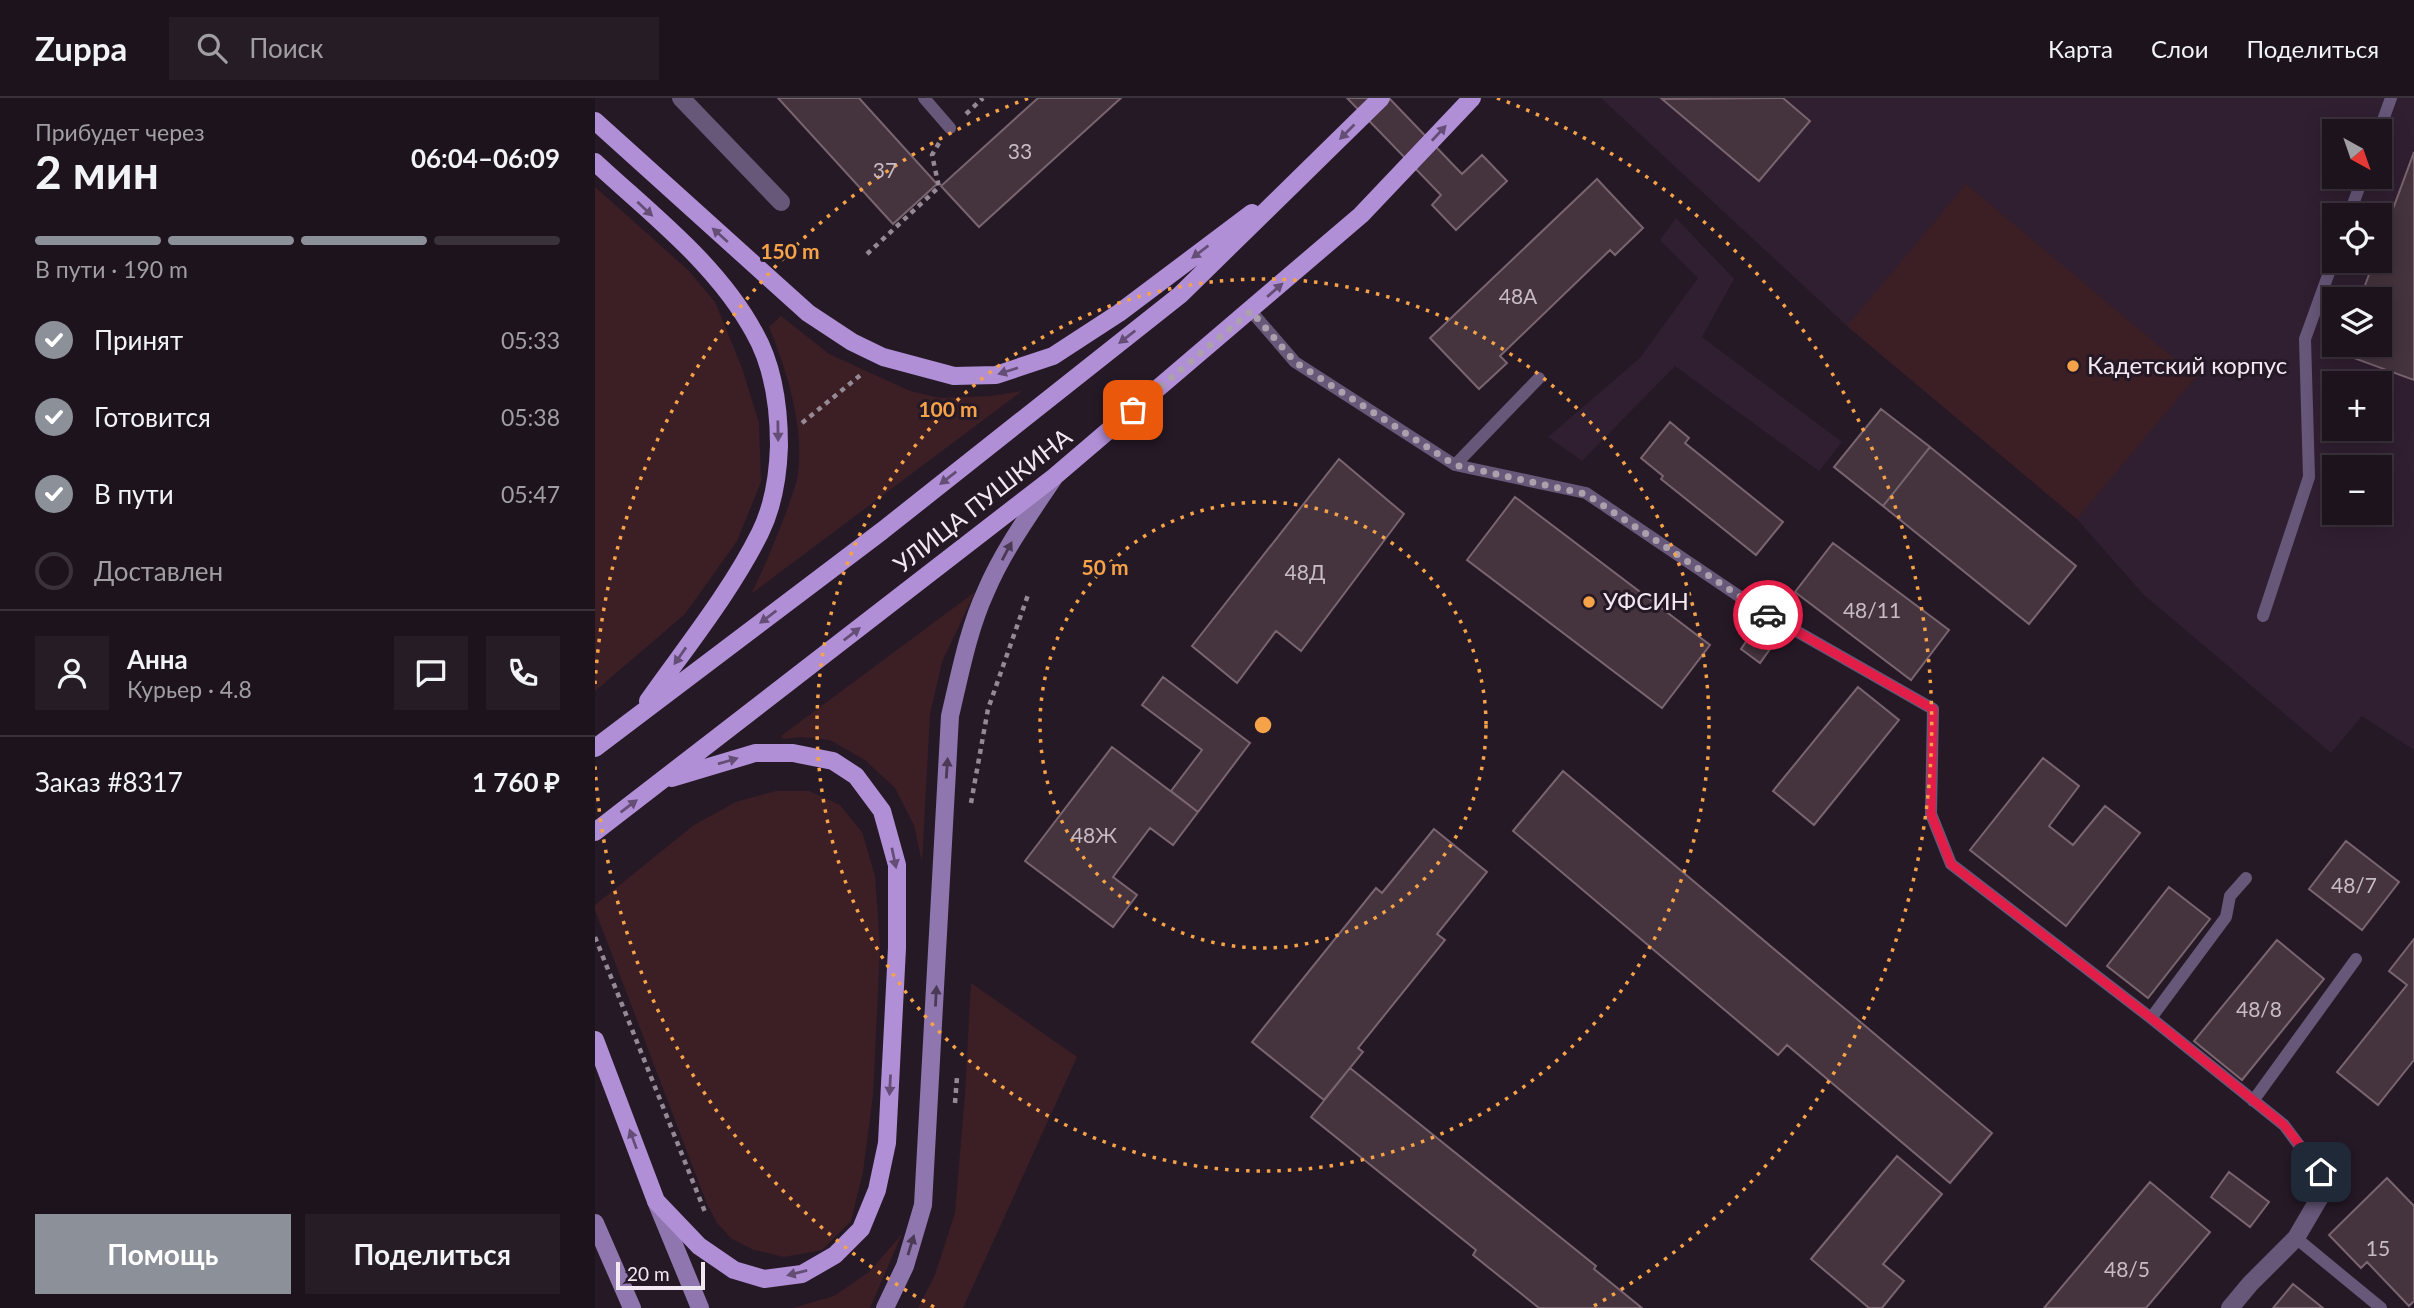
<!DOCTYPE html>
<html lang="ru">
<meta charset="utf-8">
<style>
body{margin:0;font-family:Lato,sans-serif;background:#251c25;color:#f1f3f6;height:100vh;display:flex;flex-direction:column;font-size:26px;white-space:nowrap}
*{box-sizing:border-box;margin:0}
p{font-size:23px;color:#a09ea3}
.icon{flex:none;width:38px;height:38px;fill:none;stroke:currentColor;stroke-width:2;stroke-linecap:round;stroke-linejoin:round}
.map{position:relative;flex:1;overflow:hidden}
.panel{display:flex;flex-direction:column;background:#1c131c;width:595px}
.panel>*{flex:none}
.needle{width:46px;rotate:140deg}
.buttons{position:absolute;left:1727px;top:21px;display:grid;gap:14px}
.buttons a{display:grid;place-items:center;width:70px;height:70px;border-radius:0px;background:#1c131c;box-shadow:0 4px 18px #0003,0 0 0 2px #3a323b;font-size:35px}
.scale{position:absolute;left:21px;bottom:18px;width:89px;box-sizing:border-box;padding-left:7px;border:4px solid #f2e8f2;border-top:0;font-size:19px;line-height:24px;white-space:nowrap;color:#f2e8f2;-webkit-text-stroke:5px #261926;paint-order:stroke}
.pin{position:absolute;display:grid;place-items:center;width:60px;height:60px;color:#fff;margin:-30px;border-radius:14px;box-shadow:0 4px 10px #0006}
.courier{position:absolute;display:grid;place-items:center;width:70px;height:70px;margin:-35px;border:5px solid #e11d48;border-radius:50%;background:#fff;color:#222;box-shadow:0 2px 9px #0007}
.summary em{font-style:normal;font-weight:700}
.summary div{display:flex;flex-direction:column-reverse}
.summary{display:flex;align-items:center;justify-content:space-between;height:119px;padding:0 35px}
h1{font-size:46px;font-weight:700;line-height:52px}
.bar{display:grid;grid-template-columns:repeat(4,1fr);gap:10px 7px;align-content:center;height:84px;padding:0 35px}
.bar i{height:9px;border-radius:5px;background:#3a323b}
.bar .on{background:#8c9099}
.bar p{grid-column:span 4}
.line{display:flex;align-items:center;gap:18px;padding:0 35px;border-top:2px solid #3a323b}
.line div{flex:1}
.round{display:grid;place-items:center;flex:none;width:74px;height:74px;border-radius:0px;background:#251c25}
ol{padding:0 35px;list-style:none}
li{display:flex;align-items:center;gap:21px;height:77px}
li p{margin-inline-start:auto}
li .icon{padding:7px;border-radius:50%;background:#8c9099;color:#fff;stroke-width:4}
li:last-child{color:#a09ea3}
li i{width:38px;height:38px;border:4px solid #3a323b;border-radius:50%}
.cta{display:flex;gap:14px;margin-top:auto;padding:14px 35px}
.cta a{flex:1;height:80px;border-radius:0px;background:#8c9099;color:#fff;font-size:28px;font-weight:700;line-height:80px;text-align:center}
.cta a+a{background:#251c25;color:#f1f3f6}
header{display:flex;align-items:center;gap:42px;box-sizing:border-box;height:98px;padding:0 35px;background:#1c131c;border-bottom:2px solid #3a323b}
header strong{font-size:33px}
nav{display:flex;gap:38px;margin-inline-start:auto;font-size:24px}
.search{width:490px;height:63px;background:#251c25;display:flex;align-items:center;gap:18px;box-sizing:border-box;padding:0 24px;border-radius:0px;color:#a09ea3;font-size:26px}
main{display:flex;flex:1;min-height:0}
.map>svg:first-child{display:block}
.built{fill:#301f31;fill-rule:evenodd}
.green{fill:#3c1e25}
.building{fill:#45333d;stroke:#79646f;stroke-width:2}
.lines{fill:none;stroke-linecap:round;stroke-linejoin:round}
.path{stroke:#958995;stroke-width:4.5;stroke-dasharray:5 5;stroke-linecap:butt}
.lane{stroke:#675779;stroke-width:12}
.street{stroke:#675779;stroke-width:18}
.secondary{stroke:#9076ae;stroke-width:18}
.primary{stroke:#b18fd7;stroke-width:18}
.oneway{fill:#654e76}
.oneway2{fill:#4b3a56}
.done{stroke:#aba0ab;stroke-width:7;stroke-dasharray:0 12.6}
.route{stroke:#e11d48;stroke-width:9}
.ring{fill:none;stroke:#f6a248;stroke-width:3.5;stroke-dasharray:3.5 7}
.poi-dot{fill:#f6a248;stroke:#261926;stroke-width:2.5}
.labels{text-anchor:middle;stroke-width:6;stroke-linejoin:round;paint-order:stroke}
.number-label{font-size:21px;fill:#c7bbc5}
.poi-label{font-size:24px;fill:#f2e8f2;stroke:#261926;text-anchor:start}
.street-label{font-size:24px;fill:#f2e8f2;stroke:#261926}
.centre{fill:#f6a248;stroke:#261926;stroke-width:3.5}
.ring-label{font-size:21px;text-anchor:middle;font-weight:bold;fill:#f6a248;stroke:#261926;stroke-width:6;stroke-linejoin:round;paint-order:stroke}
</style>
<header>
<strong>Zuppa</strong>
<div class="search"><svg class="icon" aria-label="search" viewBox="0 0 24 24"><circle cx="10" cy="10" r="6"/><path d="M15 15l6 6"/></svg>Поиск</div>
<nav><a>Карта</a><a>Слои</a><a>Поделиться</a></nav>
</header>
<main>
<section class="panel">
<div class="summary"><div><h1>2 мин</h1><p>Прибудет через</p></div><em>06:04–06:09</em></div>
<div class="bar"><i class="on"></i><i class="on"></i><i class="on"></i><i></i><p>В пути · 190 m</p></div>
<ol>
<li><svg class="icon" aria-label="check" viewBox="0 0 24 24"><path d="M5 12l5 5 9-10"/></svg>Принят<p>05:33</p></li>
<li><svg class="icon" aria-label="check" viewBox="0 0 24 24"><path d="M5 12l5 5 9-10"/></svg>Готовится<p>05:38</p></li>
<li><svg class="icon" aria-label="check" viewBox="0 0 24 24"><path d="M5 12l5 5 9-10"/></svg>В пути<p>05:47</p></li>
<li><i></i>Доставлен</li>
</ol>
<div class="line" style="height:126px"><a class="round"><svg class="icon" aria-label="person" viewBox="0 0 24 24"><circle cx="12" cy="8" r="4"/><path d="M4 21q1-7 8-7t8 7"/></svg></a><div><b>Анна</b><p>Курьер · 4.8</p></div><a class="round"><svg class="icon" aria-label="chat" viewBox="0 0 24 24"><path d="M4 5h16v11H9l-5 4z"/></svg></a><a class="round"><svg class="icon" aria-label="phone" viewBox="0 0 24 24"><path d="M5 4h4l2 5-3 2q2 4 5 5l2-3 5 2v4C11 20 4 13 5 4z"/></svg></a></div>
<div class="line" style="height:91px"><div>Заказ #8317</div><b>1 760 ₽</b></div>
<div class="cta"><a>Помощь</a><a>Поделиться</a></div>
</section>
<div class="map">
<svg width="1819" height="1210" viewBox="0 0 1819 1210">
<rect width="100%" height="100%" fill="#261926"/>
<path class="built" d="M1006 0H1819V652L1767 618 1736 655 1548 496 1482 421 1252 228ZM1740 33H1785V79H1740ZM1740 117H1785V163H1740ZM1740 201H1785V247H1740ZM1740 285H1785V331H1740ZM1740 369H1785V415H1740Z
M1081 120 1139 181 1107 239 1247 344 1224 373 1080 268 987 363 953 339 1045 260 1103 180 1065 142Z"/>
<path class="green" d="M1371 86 1601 279 1482 421 1252 228Z
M0 89 93 172 120 204 147 270 164 325 166 384 142 443 90 516 0 593Z
M186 218 234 256 315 293 345 300 396 298 427 293 156 496C170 468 181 441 192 412 195 402 200 391 202 381 211 334 192 272 174 229Z
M380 494 347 564 335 616 327 764 319 727 300 690 270 662 235 642 206 639 189 641 186 638Z
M181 693H214L245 707 267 734 280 778 285 849 278 997 268 1074 256 1123 227 1152 189 1159 159 1152 137 1141 122 1125 112 1106 0 812V807L99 727 141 704Z
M376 885 482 959 368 1210H323L340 1177 360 1115 370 996Z
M307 1136 275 1210H198L239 1198 274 1174Z"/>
<path class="building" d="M183 0H264L342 86 298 126Z
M443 0H526L384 129 346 88Z
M752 0H794L867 76 887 57 912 83 861 132 837 107 846 97Z
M1188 0 1215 23 1164 83 1067 1Z
M1819 54V282L1745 255 1748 247H1785V201H1765L1779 163H1785V146Z
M1002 81 1048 130 1020 157 1015 152 905 258 912 265 884 291 835 240Z
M1286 311 1335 349 1288 408 1239 369Z
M1075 324 1094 340 1090 345 1188 424 1161 457 1066 381 1068 378 1046 360Z
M1335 349 1481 468 1434 526 1288 408Z
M744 361 809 416 706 553 681 533 642 585 597 548Z
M920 399 1115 547 1067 610 872 462Z
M1238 445 1354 532 1316 582 1200 494Z
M1159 532 1178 547 1165 565 1146 551Z
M568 579 655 645 603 714 576 693 607 652 547 607Z
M1263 589 1304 622 1219 727 1178 693Z
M517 649 603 714 578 747 555 730 518 779 542 797 518 829 430 763Z
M1448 660 1484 688 1454 728 1478 747 1510 708 1545 735 1471 828 1375 752Z
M968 673 1397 1035 1355 1085 1192 947 1183 957 918 733Z
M839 731 892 774 842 836 850 842 763 950 768 954 729 1002 657 944 781 790 787 795Z
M1751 743 1804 784 1767 832 1714 791Z
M1574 789 1615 821 1553 900 1512 868Z
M1819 841V962L1783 1007 1742 974 1812 887 1794 873Z
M1682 842 1729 881 1647 982 1599 943Z
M755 970 1001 1168 999 1171 1047 1210H944L878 1157 881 1152 716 1019Z
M1302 1058 1347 1096 1288 1166 1309 1183 1287 1210H1274L1216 1161Z
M1634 1074 1674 1104 1655 1129 1616 1099Z
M1792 1080 1819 1108V1203L1814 1208 1772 1164 1766 1170 1734 1137Z
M1555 1084 1615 1134 1551 1210H1449Z
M1698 1186 1728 1210H1678Z"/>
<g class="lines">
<path class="path" d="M371 16 388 0
M272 156 344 89 337 57 344 45
M207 325 268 275
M376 705 393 611 434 494
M0 839 110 1114
M360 1005 362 979"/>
<path class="lane" d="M329 0 355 30
M1784 33 1796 0
M1754 117 1768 79
M656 213 700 264 860 367 991 395 1166 513 1338 611 1336 716 1356 766 1556 920 1689 1027 1725 1075
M860 367 944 280
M1668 518 1714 379 1710 241 1740 158
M1556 920 1631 819 1635 798 1651 780
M1658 1003 1761 861
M1701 1140 1786 1210"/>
<path class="street" d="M86 0 186 104
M1635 1210 1655 1186 1701 1140 1732 1087"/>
<path class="secondary" d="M61 1103 105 1210
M0 1125 37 1210
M290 1210 310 1168 328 1107 355 618C365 576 373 532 391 493 408 453 434 417 458 381"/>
<path class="primary" d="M0 23 213 215 257 244 288 259 359 278 401 277 458 258 524 215 657 115
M0 64C56 116 122 166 159 234 178 267 184 310 184 348 183 378 179 407 165 435 135 495 91 549 53 603
M0 650 287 433 585 197 786 0
M0 734 459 379 766 117 877 0
M0 942 61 1103 104 1148 139 1172 169 1181 207 1176 240 1157 266 1131 282 1092 292 1045 302 850V767L287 713 261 678 238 663 198 655H160L77 680"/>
</g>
<defs><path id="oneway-solid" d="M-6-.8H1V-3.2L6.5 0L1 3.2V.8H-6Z" transform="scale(1.75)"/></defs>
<g class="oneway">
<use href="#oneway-solid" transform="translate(752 34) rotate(135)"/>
<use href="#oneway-solid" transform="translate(844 35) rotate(-47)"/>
<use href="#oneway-solid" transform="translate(50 111) rotate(43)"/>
<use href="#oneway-solid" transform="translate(125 137) rotate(-138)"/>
<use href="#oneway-solid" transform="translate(605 154) rotate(143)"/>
<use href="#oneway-solid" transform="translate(680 192) rotate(-41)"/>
<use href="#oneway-solid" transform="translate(532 239) rotate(142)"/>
<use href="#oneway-solid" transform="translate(413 273) rotate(162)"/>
<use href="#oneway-solid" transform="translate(183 333) rotate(89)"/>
<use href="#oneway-solid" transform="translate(353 380) rotate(142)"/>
<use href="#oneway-solid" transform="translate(173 519) rotate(143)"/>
<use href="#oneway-solid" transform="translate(257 536) rotate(-38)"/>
<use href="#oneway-solid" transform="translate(85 558) rotate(125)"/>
<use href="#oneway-solid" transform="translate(133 663) rotate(-16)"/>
<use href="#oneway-solid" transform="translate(34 708) rotate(-37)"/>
<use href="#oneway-solid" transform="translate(299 760) rotate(78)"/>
<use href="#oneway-solid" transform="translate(295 987) rotate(93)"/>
<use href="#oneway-solid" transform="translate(38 1041) rotate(-110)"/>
<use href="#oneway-solid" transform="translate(202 1175) rotate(166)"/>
</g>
<g class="oneway2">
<use href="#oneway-solid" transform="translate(412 453) rotate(-62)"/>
<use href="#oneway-solid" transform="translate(352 670) rotate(-86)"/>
<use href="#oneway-solid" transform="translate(341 898) rotate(-87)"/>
<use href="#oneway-solid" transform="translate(316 1147) rotate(-73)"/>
</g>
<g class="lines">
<path class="done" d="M538 312 656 213 700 264 860 367 991 396 1173 517"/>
<path class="route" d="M1173 517 1338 611 1336 716 1356 766 1556 920 1689 1027 1726 1074"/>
</g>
<g class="ring">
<circle cx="668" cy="627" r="223"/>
<circle cx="668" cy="627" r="446"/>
<path d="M339 1209A669 669 0 0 1 0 668M0 586A669 669 0 0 1 434 0M902 0A669 669 0 0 1 997 1209"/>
</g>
<g class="poi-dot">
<circle cx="1478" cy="268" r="7"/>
<circle cx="994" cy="504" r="7"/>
</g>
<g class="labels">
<g class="number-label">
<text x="425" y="61">33</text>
<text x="290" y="80">37</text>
<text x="923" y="206">48А</text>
<text x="710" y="482">48Д</text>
<text x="1277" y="520">48/11</text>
<text x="499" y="745">48Ж</text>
<text x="1759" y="795">48/7</text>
<text x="1664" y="919">48/8</text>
<text x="1783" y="1158">15</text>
<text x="1532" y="1179">48/5</text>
</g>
<g class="poi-label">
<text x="1492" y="276">Кадетский корпус</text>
<text x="1008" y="512">УФСИН</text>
</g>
<g class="street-label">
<text transform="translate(388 403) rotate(-38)" y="8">УЛИЦА ПУШКИНА</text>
</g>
</g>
<circle cx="668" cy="627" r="10" class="centre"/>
<g class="ring-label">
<text x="195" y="161">150 m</text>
<text x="353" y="319">100 m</text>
<text x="510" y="477">50 m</text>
</g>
</svg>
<div class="buttons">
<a><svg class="needle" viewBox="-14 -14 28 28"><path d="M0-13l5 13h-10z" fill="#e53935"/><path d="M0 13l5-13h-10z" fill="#a09ea3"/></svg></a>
<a><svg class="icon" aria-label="locate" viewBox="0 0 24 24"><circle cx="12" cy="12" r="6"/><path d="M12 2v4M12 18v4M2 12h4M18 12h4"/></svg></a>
<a><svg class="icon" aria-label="layers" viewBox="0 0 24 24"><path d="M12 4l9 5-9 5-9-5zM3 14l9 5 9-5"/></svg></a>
<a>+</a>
<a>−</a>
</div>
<div class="scale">20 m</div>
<div class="pin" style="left:538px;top:312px;background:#ea580c"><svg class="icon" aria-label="bag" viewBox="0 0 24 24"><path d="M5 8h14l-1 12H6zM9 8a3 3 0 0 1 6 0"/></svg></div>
<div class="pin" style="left:1726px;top:1074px;background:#1f2937"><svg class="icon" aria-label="home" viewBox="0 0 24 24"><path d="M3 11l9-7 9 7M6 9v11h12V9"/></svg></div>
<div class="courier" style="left:1173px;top:517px"><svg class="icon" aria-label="car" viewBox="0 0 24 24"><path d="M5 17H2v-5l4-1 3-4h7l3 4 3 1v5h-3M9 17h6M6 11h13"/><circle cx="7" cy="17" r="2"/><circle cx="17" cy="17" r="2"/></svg></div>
</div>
</main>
